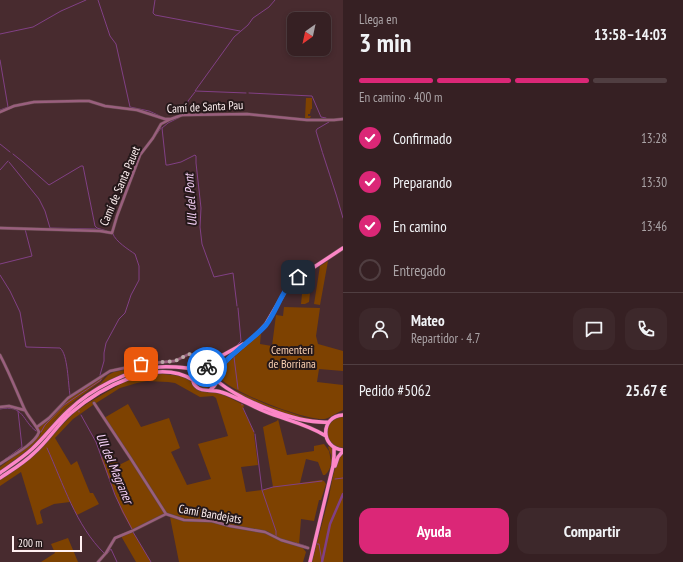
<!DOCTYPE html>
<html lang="es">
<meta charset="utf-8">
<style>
body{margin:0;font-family:"PT Sans Narrow",sans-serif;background:#3d282b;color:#f1f3f6;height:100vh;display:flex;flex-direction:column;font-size:15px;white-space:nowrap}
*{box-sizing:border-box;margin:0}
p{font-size:13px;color:#aaa3a6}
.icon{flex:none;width:22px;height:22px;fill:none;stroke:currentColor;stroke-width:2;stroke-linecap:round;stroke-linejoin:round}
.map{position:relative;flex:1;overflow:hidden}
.details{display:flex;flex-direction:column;background:#362023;width:340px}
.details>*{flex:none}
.needle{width:26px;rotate:213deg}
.buttons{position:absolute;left:287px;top:12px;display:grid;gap:8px}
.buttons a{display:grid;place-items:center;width:44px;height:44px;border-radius:8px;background:#362023;box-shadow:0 2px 6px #0003,0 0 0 1px #503e41;font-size:20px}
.scale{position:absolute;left:12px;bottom:10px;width:70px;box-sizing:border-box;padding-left:4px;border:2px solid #fff0f1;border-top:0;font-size:11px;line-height:14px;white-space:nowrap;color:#fff0f1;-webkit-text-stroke:3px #25181a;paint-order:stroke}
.pin{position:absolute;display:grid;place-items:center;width:34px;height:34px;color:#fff;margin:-17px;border-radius:8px;box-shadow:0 2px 6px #0006}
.courier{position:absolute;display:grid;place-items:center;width:40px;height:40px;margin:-20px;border:3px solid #1a73e8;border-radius:50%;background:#fff;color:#222;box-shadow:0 1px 5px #0007}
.overview em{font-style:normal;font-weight:600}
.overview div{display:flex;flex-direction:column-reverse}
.overview{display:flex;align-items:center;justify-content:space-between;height:68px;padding:0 16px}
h1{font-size:26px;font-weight:600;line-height:30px}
.bar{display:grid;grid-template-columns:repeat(4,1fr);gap:6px 4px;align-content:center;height:48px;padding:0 16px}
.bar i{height:5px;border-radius:3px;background:#503e41}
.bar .selected{background:#db2777}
.bar p{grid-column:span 4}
.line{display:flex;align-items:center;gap:10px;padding:0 16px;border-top:1px solid #503e41}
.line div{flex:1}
.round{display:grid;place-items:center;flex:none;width:42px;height:42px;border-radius:12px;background:#3d282b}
ol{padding:0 16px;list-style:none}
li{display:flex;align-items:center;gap:12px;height:44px}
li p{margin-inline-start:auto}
li .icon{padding:4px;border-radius:50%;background:#db2777;color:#fff;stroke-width:4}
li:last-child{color:#aaa3a6}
li i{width:22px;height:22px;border:2px solid #503e41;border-radius:50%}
.cta{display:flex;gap:8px;margin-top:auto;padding:8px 16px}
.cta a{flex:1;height:46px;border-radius:12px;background:#db2777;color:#fff;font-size:16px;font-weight:600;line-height:46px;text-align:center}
.cta a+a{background:#3d282b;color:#f1f3f6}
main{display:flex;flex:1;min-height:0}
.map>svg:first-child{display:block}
.green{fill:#7e4201}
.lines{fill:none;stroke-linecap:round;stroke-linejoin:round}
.stream{stroke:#814085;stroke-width:1}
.canal{stroke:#814085;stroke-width:2.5}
.minor-casing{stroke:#62474a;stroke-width:3.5}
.major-casing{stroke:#62474a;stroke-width:4.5}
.minor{stroke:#995f7d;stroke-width:2.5}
.major{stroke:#fc86c6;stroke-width:3.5}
.done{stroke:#bfabad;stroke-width:4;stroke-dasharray:0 7.2}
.route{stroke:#1a73e8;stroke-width:5}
.labels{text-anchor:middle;stroke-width:4;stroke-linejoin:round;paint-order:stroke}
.street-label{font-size:12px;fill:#fff0f1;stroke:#25181a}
.park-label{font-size:12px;fill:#fad0b1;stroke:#25181a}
.water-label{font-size:13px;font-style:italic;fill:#f6d2f8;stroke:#25181a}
</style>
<main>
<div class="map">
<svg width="343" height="562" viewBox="0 0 343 562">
<rect width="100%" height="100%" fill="#482b2f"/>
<path class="green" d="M306 98H312V109H311L310 114H308V116H311L310 118H305Z
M328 261 320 305 314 304 320 266Z
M308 271 312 274 309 302 305 304H301L304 274Z
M284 307 320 308 316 336 318 344 343 351V371L319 369 317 382 343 385V410C338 412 328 419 324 419 306 421 232 392 221 379L220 370 223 367 261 333 260 344 272 346 276 315 283 316Z
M144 366 110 381 72 405 29 449 0 471V467L31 444 67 407 101 383 108 375 114 372Z
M195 378a10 10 0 1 1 20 0a10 10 0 1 1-20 0Z
M163 374 182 376 189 379 198 390 220 393 244 405 243 409 254 432V435L258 465 241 467 246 492 262 490 273 487 263 427 277 421 278 419 287 455 314 451V446L324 444 329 451 331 461V455L328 447 330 446 333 449C332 458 332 469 325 475H323L318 462 306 459 300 483 321 480 324 481 326 484 321 500H319L314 521 301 519 299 545 281 540 267 531 240 528 221 522 188 520 167 513 132 530 122 512 101 458 112 453 119 465 131 459 104 418 128 404 141 427 169 418 180 448 171 452 187 485 211 479 198 444 228 436 216 398 213 396 200 397 175 383 168 382 147 381 137 383 120 388 93 405 73 419 55 438 71 465 77 461 90 493H93L99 504 77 515 70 502 54 504 41 510 40 512 43 523 37 525 21 472 0 486V480L36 454 63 424 74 413 88 403 126 381 144 375Z
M106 375 100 382 66 407 41 434 38 428 47 421 70 398Z
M234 390 268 405 303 417 323 421C317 420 310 420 304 419 290 416 242 399 234 390Z
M343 416V448C322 445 322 420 343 416Z
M343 453V562H312L326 508C332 491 331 468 343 453Z
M170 517 181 520 213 522 266 533 283 542 302 547 306 552 303 562H179Z
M133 532 151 562H136L121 536Z
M68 538 78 562H41L55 553 51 544Z"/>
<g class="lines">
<path class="stream" d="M98 0 110 36 116 44 130 107 149 111 160 116
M155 0 153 13 155 15 240 31
M0 34 33 27 61 11 86 0
M0 60 8 107 0 110
M246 93 195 91 234 37 248 25 253 18 269 7 275 0
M249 93 312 96 321 117 326 118
M182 113 187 107 188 101 195 92
M180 117 168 123 162 128 166 165H168L181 162 195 155 196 156V163L201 208 200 227 202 244 214 277 233 273 237 306
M329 122 317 129 316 131C324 160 335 188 343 218
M151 142 161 128
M0 144 10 152
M13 154 23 162 49 185 81 166H83L95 226 97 228 107 231
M9 162 39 199 45 211 50 228 96 229
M0 170 8 161
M132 179 137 166
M0 264 32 256 25 229
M0 275 10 291 20 312 26 347 60 348C68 354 68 384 70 395
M235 347 241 341 238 308
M234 357 238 389
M100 375 104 361V353L106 343 119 319 125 313 131 295 139 280V266L135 254C129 250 115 241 113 234
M242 404V405
M243 408 254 432
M0 409C24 404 22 421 36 431
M79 411V412
M81 415 96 442 115 495 123 512 132 529
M41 432 45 425 64 405 101 380V378
M255 434 262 490 276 531V536
M47 448C63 483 76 526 104 553
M4 460 22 447 18 411
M335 479 343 478
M263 490 273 487 322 481
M133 532 151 562
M296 543 306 546
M317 544H319L322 562
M107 554 111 549 117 562"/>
<path class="canal" d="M322 562 330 524 343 494"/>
<defs>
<path id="minor" d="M0 112 14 106 34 102 79 101H89L105 106 137 110 165 119H171L182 115 247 114 307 120H334L343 119
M0 228 100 231 112 233 117 216 140 155 153 138 161 124 171 119
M0 355C9 372 16 390 24 408 28 417 35 423 39 432 35 444 10 457 0 464
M199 368V360L203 367
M94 403 131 459 166 514 184 520 212 521 230 526 265 532 281 540 308 548
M0 407 9 406 24 410
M37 427 49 418 68 398 110 371 143 364 175 361 189 354 195 356 199 360
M98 562 106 553 115 538 132 531 166 514"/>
<path id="major" d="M208 367 223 355 243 344
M216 375 221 365 256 335 266 324 290 283 343 248
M217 381C242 401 296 424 329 422
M211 389C217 385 218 379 215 372L208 367 199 368C192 373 190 383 198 388 203 392 213 389 221 392 237 397 251 406 266 412 286 420 307 424 326 436
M343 415C320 416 320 448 343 450
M335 466 338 457 343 451
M0 473C11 465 22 458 32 449 45 437 55 423 68 411 91 389 128 369 160 367 172 366 185 368 197 369
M0 478C12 470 24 463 34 453 48 441 57 425 71 413 100 388 155 357 193 380
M310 562 333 466 334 456V447"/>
</defs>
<use href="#minor" class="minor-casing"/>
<use href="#major" class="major-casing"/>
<use href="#minor" class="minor"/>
<use href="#major" class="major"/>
</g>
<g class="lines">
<path class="done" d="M141 364 175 361 189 354 196 356 199 360V368L207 367"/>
<path class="route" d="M207 367 213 370 216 375C221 360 254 339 266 325 278 309 282 288 298 277"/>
</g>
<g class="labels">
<g class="street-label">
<text transform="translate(205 107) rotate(-3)" y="4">Camí de Santa Pau</text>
<text transform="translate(120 186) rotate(-67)" y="4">Camí de Santa Pauet</text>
<text transform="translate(210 514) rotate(10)" y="4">Camí Bandejats</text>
</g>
<g class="park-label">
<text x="292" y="354">Cementeri<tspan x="292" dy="14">de Borriana</tspan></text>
</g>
<g class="water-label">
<text transform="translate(190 200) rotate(-94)" y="5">Ull del Pont</text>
<text transform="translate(115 468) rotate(67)" y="5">Ull del Magraner</text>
</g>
</g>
</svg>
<div class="buttons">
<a><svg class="needle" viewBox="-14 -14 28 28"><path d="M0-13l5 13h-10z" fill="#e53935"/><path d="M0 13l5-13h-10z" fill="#aaa3a6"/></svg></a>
</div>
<div class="scale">200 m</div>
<div class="pin" style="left:141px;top:364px;background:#ea580c"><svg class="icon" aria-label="bag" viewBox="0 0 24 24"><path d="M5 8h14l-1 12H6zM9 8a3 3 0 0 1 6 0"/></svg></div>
<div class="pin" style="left:298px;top:277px;background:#1f2937"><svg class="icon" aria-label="home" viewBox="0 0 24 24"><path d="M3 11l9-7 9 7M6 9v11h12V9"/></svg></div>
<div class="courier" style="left:207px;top:367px"><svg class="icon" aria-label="bike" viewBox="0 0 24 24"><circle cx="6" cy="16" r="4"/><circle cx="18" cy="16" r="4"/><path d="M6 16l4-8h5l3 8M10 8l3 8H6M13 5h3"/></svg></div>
</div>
<section class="details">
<div class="overview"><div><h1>3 min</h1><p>Llega en</p></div><em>13:58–14:03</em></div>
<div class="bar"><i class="selected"></i><i class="selected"></i><i class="selected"></i><i></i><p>En camino · 400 m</p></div>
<ol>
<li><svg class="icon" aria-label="check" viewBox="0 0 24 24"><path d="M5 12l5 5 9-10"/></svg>Confirmado<p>13:28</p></li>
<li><svg class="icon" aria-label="check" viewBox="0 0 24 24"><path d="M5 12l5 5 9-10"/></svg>Preparando<p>13:30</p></li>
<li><svg class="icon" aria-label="check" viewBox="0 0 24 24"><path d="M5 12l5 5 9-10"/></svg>En camino<p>13:46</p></li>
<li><i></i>Entregado</li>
</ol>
<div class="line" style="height:72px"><a class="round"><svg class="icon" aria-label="person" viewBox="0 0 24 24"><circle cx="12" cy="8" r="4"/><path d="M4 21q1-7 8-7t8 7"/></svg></a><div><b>Mateo</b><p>Repartidor · 4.7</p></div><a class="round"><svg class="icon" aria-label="chat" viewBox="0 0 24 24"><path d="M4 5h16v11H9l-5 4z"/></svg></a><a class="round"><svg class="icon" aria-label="phone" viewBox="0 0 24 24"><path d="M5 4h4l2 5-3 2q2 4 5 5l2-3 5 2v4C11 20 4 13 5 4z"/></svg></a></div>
<div class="line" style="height:52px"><div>Pedido #5062</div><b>25.67 €</b></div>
<div class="cta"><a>Ayuda</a><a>Compartir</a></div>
</section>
</main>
